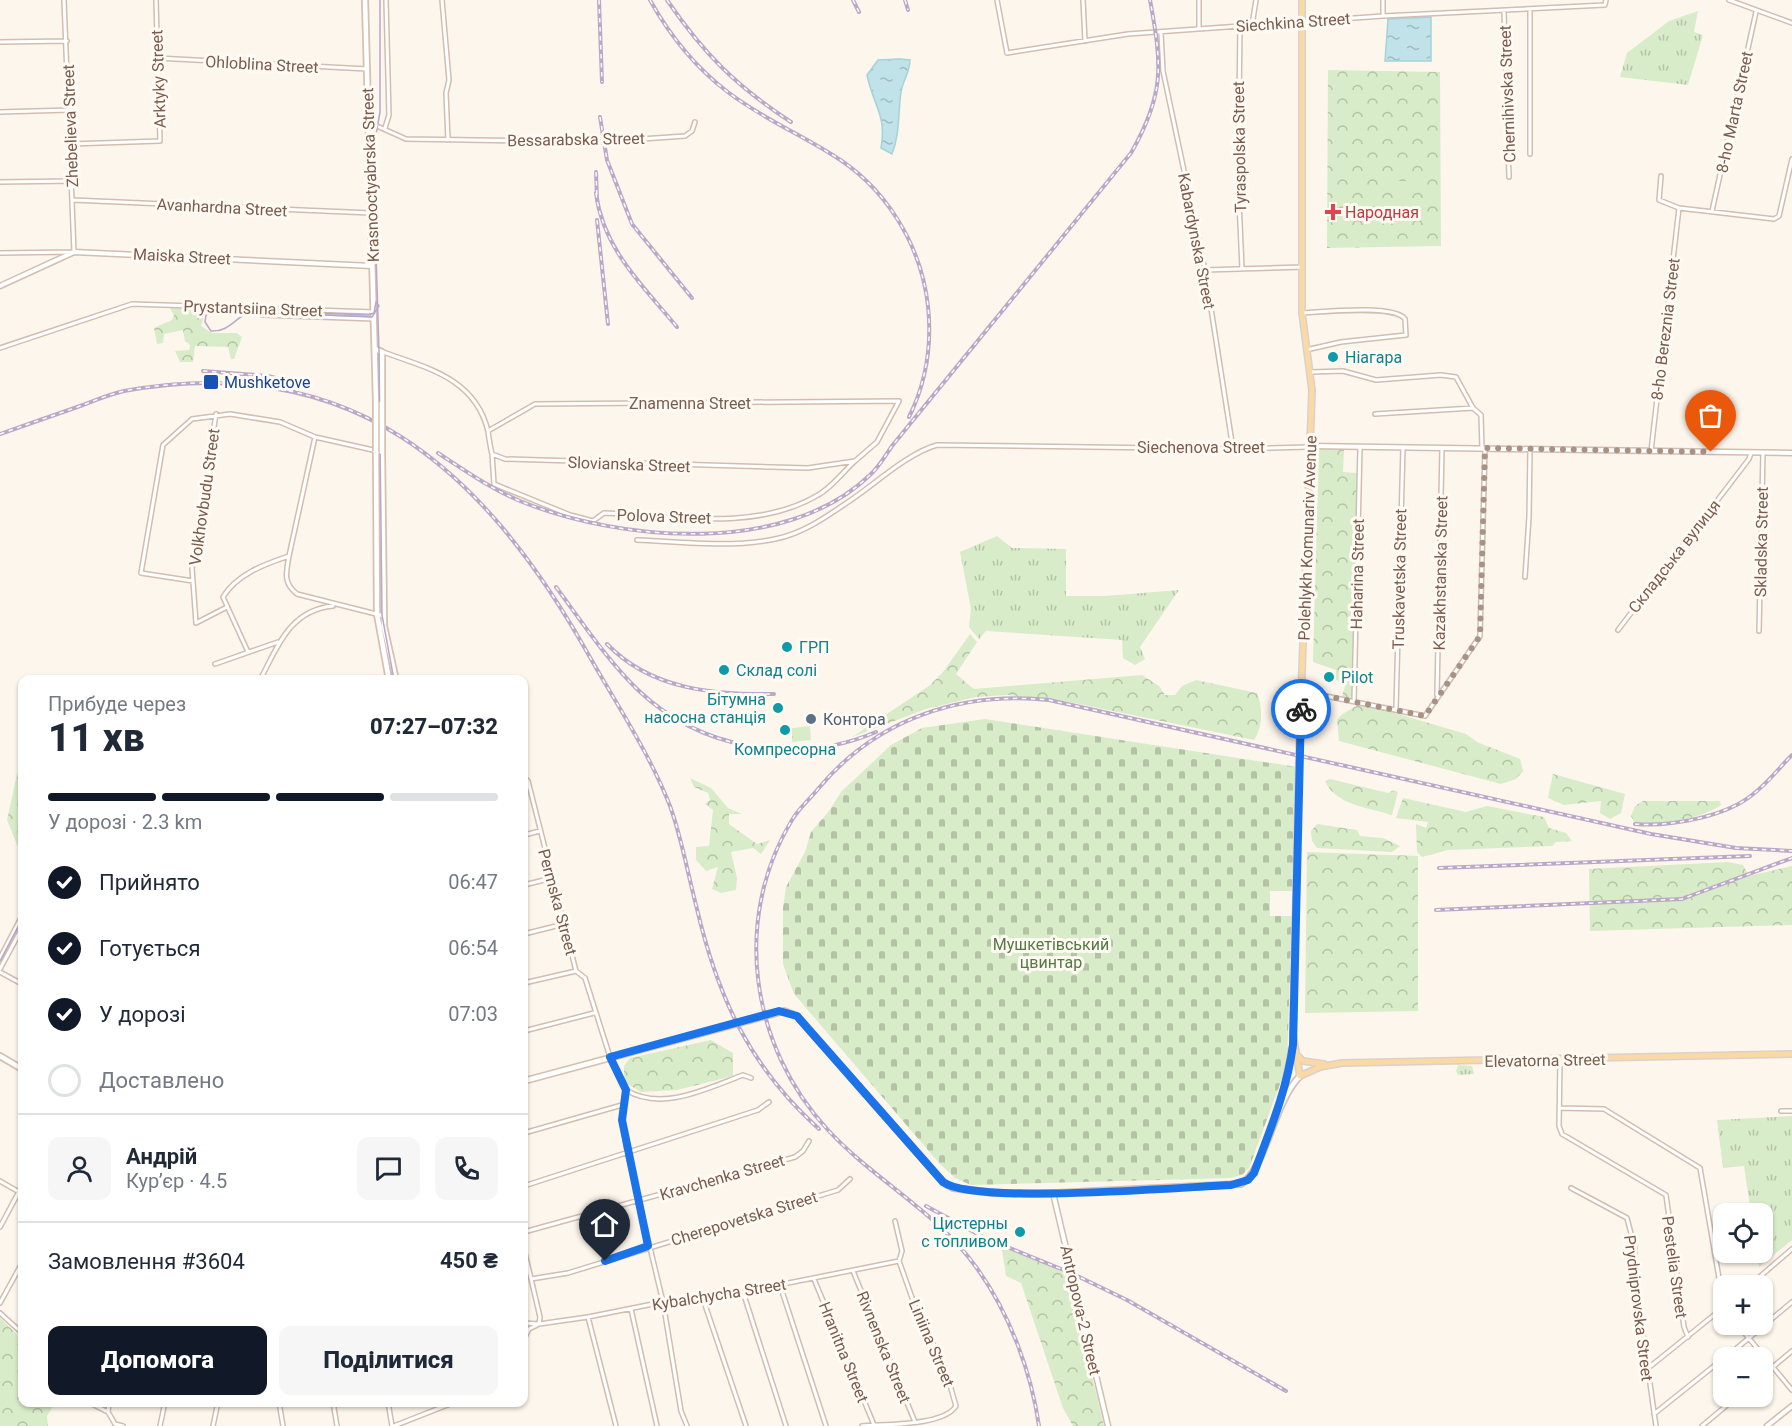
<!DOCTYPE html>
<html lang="uk">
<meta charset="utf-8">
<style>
body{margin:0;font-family:Roboto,sans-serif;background:#f6f6f7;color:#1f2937;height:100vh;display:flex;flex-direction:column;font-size:22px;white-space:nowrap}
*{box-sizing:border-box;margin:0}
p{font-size:20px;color:#747a83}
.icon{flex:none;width:33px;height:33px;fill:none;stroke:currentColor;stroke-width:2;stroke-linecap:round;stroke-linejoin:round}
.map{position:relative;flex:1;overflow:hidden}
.drawer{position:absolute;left:18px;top:675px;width:510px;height:732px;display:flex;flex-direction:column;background:#fff;border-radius:12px;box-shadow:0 2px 4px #0004}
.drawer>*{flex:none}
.tools{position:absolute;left:1713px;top:1203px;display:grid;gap:12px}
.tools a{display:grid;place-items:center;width:60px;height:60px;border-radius:12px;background:#fff;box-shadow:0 2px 4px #0004;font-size:30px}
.pin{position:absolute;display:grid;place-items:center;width:51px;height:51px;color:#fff;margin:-62px -26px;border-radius:50% 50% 50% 0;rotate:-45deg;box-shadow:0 0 6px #0007}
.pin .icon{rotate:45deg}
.courier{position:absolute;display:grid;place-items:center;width:60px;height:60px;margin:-30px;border:4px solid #1a73e8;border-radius:50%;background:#fff;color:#222;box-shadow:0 2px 8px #0007}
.head em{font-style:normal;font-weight:800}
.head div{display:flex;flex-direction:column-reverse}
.head{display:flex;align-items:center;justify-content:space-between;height:102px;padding:0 30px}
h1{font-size:39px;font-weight:800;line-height:45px}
.bar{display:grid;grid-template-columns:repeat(4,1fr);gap:9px 6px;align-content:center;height:72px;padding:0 30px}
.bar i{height:8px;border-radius:4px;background:#e0e1e3}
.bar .current{background:#111827}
.bar p{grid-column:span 4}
.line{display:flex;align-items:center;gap:15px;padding:0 30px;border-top:2px solid #e0e1e3}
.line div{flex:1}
.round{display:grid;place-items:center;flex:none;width:63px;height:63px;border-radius:12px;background:#f6f6f7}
ol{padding:0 30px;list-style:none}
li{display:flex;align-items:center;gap:18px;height:66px}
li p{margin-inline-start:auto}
li .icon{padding:6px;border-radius:50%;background:#111827;color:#fff;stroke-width:4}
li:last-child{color:#747a83}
li i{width:33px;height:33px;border:3px solid #e0e1e3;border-radius:50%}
.primary-button{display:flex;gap:12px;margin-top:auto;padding:12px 30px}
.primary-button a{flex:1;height:69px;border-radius:12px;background:#111827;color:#fff;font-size:24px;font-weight:800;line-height:69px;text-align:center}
.primary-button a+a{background:#f6f6f7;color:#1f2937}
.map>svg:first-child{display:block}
.grass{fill:url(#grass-tufts)}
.forest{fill:url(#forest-crowns)}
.cemetery{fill:url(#cemetery-stones)}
.garden{fill:#d8ecc9}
.water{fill:url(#water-ripples);stroke:#a5d3da;stroke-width:1.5}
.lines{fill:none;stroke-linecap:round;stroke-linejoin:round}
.minor-casing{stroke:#d1beb0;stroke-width:6}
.tertiary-casing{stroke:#d1beb0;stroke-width:7}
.secondary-casing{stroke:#d6c0b0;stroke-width:8}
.primary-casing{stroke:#dad1cd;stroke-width:8}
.minor{stroke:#fff;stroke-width:3}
.tertiary{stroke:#fff;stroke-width:4}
.secondary{stroke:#fff;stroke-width:4.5}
.primary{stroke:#fbd9a5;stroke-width:5}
.tram{stroke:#b9a8c9;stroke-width:1.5}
.rail-casing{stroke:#b9a8c9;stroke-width:4}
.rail{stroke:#fffaf3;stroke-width:1.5;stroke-dasharray:4.5;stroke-linecap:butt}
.secondary-bridge-casing{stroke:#d6c0b0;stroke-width:8;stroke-linecap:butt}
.secondary-bridge{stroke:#fff;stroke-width:4.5}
.done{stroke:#a89285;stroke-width:6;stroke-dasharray:0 10.8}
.route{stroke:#1a73e8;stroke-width:8}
.health-dot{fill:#e0444e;stroke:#fffaf3;stroke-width:2}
.culture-dot{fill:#0f9aa8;stroke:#fffaf3;stroke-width:2}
.transit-dot{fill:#1a4fb4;stroke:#fffaf3;stroke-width:2}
.service-dot{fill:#5c6f8a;stroke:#fffaf3;stroke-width:2}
.labels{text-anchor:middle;stroke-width:6;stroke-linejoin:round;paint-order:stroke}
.street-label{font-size:16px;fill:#7a5c4d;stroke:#fffaf3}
.health-label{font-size:16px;fill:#be3a42;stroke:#fffaf3;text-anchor:start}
.culture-label{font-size:16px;fill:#0d838f;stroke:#fffaf3;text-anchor:start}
.transit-label{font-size:16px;fill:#164399;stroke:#fffaf3;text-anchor:start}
.service-label{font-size:16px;fill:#4e5e75;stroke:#fffaf3;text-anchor:start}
.park-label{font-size:16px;fill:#537a41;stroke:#fffaf3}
</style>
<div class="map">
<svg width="1792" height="1426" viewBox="0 0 1792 1426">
<defs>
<pattern id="grass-tufts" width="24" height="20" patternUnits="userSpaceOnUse" patternTransform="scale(1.5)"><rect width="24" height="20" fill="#d8ecc9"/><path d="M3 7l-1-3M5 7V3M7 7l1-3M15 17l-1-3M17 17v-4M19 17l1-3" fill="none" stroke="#b4c2a5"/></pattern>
<pattern id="forest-crowns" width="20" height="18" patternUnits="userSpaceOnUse" patternTransform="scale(1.5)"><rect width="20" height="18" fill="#d8ecc9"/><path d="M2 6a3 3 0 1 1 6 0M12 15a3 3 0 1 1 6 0" fill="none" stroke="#b4c2a5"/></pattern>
<pattern id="cemetery-stones" width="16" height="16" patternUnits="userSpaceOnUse" patternTransform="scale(1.5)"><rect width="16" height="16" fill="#d8ecc9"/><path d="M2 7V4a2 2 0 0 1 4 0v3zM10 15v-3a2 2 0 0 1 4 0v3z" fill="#b4c2a5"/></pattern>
<pattern id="water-ripples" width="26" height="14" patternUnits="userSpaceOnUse" patternTransform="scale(1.5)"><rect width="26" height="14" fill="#bfe3e8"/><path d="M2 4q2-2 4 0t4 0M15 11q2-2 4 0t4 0" fill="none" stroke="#a0bbbe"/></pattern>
</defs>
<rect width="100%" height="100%" fill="#fdf6ec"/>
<path class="grass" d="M1698 11 1694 32 1703 35 1688 85 1620 77 1627 53 1669 21Z
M997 536 1012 548 1066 549V596H1106L1179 590 1140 647 1145 659 1135 665 1123 658 1122 640 986 631 979 639 969 627 971 609 960 552Z
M1458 1065 1472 1066 1474 1074 1458 1075 1456 1071Z
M1792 1116V1240L1759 1267 1757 1253 1762 1252V1214L1751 1213 1744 1166 1723 1168 1717 1120Z"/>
<path class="forest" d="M1328 70 1440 72 1441 246 1327 248Z
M202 304 206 308 201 326 212 333H237L242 337 234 359H231L228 347 195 346 193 362H180L175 351 189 350 190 345 185 341 183 330 164 334 163 343 157 344 154 328 172 320 174 315 169 307Z
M1319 448 1344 450 1343 472 1357 473 1353 692 1350 698 1342 696 1346 683 1336 680V670L1313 662Z
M970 634 977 642 956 674 974 689 1142 675 1159 686 1165 695H1175L1182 686 1196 680 1257 693C1263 707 1263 727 1254 740L1069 702 1008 695 976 697 926 709 852 737 929 686 943 672Z
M1361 703 1466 734 1477 742 1520 759 1523 771 1516 779 1501 784 1339 741 1337 720C1342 712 1353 709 1361 703Z
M810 726 811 740 792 742V728Z
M22 769V857L7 820 17 774Z
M1553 774 1625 794 1621 813 1610 819 1600 813 1601 801 1564 805 1548 798Z
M690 778 711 788 728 808 742 814H729V824L757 844 770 840 761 854 753 848 731 852 737 878 736 890 721 893 712 889 718 867 706 871 696 860V847L709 846 713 810 705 804 710 800 708 793 694 787Z
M1330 779 1388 793 1394 790 1398 792 1392 815C1370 808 1335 805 1325 781Z
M1403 798 1466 812 1487 806 1544 817 1549 828 1566 833 1572 841 1556 842 1552 846 1448 850 1422 857 1417 852 1416 824 1426 828 1428 822 1396 818Z
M1643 801H1720L1721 805C1704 818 1654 828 1634 822L1631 816 1635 806Z
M1317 824 1357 830 1360 836 1383 838 1400 846 1392 852 1317 848 1312 841 1311 831Z
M1307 852 1418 856V1011L1305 1013Z
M1728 862 1743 865 1749 876 1792 866V925L1590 931 1589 869Z
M711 1040 733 1053V1076L677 1090 641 1092 624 1082V1066L630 1058Z
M1001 1243 1068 1275 1104 1426H1073L1063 1408 1021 1283 1006 1276Z
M0 1318 22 1339V1402L55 1403 47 1416 48 1426H0Z"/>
<path class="cemetery" d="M985 719 1297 767 1293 891H1270V916H1292L1287 1065 1249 1168 1242 1175 1231 1178 971 1185 955 1178 939 1163 794 994 783 964V908L786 887 805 852 811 832 829 811 841 792 891 745 922 728Z"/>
<path class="garden" d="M1393 181H1419V192L1393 193Z"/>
<path class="water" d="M1431 17V61H1385L1388 19Z
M900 59 910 60C910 72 903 80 901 92 898 113 900 134 892 154L881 148C887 115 873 105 867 75L878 60Z"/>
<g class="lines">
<defs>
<path id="minor" d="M442 0 449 80 446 93 448 140
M997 0 1007 53 1128 34 1383 16 1605 5 1606 0
M1083 0 1085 41
M1383 0V16
M1729 0 1792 23
M1504 11 1509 177
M1530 11V154
M1252 25 1256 0
M1240 26 1238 179 1242 268
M1199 29V0
M1161 33 1163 71 1205 270 1233 449
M0 42 67 41
M157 58 367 69
M0 112 69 110
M368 122 406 139 598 142 685 136 692 131 695 122
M385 128 389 115 386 0
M71 144 160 141 156 0
M1661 176 1659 200 1679 208 1774 219 1779 216 1792 159
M0 182 73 181
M73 200 371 213
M1712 211 1756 12
M0 253 74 252 64 0
M1205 270 1302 267
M1302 313C1321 312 1395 304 1405 319L1406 335 1341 342 1306 350
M262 315 374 319
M0 348 132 304 374 312
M383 352C427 368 475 378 488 431 489 439 490 446 492 454L505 459 808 468 855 461 877 442 899 401 535 404 488 431
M1311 372 1343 371 1376 380 1441 375 1456 377 1473 408 1481 415 1482 448
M216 414 192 568 196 623 227 607
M1375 414 1473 408
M1651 451 1679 208
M492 454 494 484 570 515 593 521 604 513C672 516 756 532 818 495 831 488 843 472 855 461
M637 540C682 542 731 548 775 539 802 534 826 517 848 502 874 485 908 453 937 445L1233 449 1309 447
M289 556 315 437
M1525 577 1529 517 1530 450
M193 581 141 573 163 445 192 419 230 414 280 422 315 437 382 452
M1618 630 1749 459 1751 453
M1759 631 1763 453
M248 652 223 597C237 574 265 564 289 556 286 573 283 583 297 594L384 616
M215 664 278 642
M260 680C278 646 290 610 333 606
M1301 691 1425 716 1480 636 1485 448
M1437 695 1442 448
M1354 701 1360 447
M1396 709 1403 447
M524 777 528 781 576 971 585 978 610 1057 626 1090 622 1120 627 1151 663 1302 681 1411 687 1426
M524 835 540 831
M524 885 552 878
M524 934 564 924
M0 958 22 916
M0 969 22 928
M0 972 22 984
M524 983 576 971
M524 1031 594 1013
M1560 1060 1559 1126 1562 1134 1666 1195 1684 1327 1688 1337
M626 1090C662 1112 708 1088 743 1075L751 1078
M1560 1108 1604 1109 1700 1168 1724 1307
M1781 1111H1792
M524 1133 622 1105
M0 1181 19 1192
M524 1186 758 1110 769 1102
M1571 1188 1627 1218 1635 1249 1634 1270 1656 1426
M0 1227 22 1186
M524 1232 795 1157 803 1151 809 1141
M524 1249 540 1317 539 1324
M853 1271 915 1422
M531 1279 568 1273 838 1190 850 1179
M814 1279 874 1425
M780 1285 826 1426
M1749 1286 1792 1249
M743 1292 786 1426
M702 1296 746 1426
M0 1303 22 1263
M631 1309 657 1426
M0 1313 22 1333
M588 1317 616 1426
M524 1323 539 1324 588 1317 663 1302 743 1292 899 1261
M1737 1324 1792 1390
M524 1339 529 1329 537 1325
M1725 1358 1792 1302
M1647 1369 1724 1307
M1762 1376 1792 1351
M88 1402 108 1412 115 1424
M279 1402 283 1426
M333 1402 337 1426
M388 1402 392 1426
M108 1412 109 1402
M1654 1414 1724 1358
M115 1424 123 1426
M160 1426 165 1402
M213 1426 218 1402
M394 1426 455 1402
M862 1426C884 1424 944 1426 956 1406L945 1368 916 1309 899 1261 902 1251 895 1221
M1702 1426 1738 1396"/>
<path id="tertiary" d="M0 286 74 252 372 266
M1311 446 1792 453
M1053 1193 1108 1426
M1767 1426 1792 1406"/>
<path id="secondary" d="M365 0 376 402
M375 349 382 352V403
M376 451 377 614 389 680
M382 452 384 626 396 680
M0 1056 22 1069
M524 1081 784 1011 797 1016 943 1182 953 1188 994 1193 1036 1194 1241 1184C1265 1171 1273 1103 1300 1076
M1283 1095 1293 1045"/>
<path id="primary" d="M1302 0V313L1312 390 1299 755 1293 1034 1300 1076 1320 1067 1342 1063 1792 1054
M1297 1055 1303 1061 1324 1064"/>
</defs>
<use href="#minor" class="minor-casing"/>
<use href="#tertiary" class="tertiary-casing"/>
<use href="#secondary" class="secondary-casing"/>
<use href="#primary" class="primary-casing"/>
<use href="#minor" class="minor"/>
<use href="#tertiary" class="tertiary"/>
<use href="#secondary" class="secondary"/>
<use href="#primary" class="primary"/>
<path class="tram" d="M380 0V112L375 140V220L379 351 382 615 394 680
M376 302 379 306 372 317 248 312C234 320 228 332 211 331L205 322 206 315 220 309 368 315 374 313Z
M0 961 22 919"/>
<defs>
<path id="rail" d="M599 0 602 82
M650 0C670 36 696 68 729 93 761 117 797 133 831 154 885 186 921 244 928 306 932 344 926 383 909 417
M667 0C704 54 736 86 791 122
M853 0 859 12
M905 0 908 10
M600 117 607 160 632 224 692 298
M596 172 597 199
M596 193C603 249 643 286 677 327
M597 220 608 324
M203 371 268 376 298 384
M0 434C28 424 55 415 83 405 96 400 110 394 124 391 350 350 482 467 587 652 615 702 649 752 670 806 682 839 688 875 697 909 718 998 750 1067 819 1129
M438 453C464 470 491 489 520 501 621 542 786 556 870 475 879 467 885 456 892 446L1131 153C1165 94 1162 65 1150 0
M556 587C582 622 607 660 638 690 701 750 796 766 876 732
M607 644C651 690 715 695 774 694
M1635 824C1669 827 1725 817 1752 795 1767 784 1779 768 1792 755
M1439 868 1750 856
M1436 910 1682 899 1792 858
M926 1206 985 1238 1071 1273 1127 1300 1286 1391
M1039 1426C1031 1371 1009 1312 976 1267 936 1211 874 1180 828 1130 750 1046 732 919 792 820 799 808 809 800 818 789 876 719 960 691 1049 700L1651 834 1736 848 1792 851"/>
</defs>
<use href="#rail" class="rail-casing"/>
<use href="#rail" class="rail"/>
<defs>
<path id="secondary-bridge" d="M376 402V451
M382 403V452"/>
</defs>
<use href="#secondary-bridge" class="secondary-bridge-casing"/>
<use href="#secondary-bridge" class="secondary-bridge"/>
</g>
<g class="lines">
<path class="done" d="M1301 709V691L1425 716 1480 636 1485 448 1711 452"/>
<path class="route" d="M605 1261 648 1246 622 1120 626 1090 610 1057 779 1011 797 1016 943 1182C974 1205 1182 1187 1231 1185L1248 1180 1254 1173C1270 1130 1287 1090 1293 1045L1301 709"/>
</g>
<path class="health-dot" d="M1330 203h6v6h6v6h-6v6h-6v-6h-6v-6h6z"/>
<g class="culture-dot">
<circle cx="1333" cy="357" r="6"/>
<circle cx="787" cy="647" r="6"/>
<circle cx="724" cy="670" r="6"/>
<circle cx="1329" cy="677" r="6"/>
<circle cx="778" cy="708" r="6"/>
<circle cx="785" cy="730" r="6"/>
<circle cx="1020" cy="1232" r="6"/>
</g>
<rect class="transit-dot" x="203" y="374" width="16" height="16" rx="3"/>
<circle class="service-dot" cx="811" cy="719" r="6"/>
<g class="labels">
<g class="street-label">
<text transform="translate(1293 22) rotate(-4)" y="6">Siechkina Street</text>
<text transform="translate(262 64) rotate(3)" y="6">Ohloblina Street</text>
<text transform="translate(158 79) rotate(-92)" y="6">Arktyky Street</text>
<text transform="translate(1507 94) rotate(-92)" y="6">Chernihivska Street</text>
<text transform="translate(1734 112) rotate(-78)" y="6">8-ho Marta Street</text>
<text transform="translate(70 126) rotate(-92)" y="6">Zhebelieva Street</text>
<text transform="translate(576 139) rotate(-1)" y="6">Bessarabska Street</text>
<text transform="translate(1239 147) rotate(-91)" y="6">Tyraspolska Street</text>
<text transform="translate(370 175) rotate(-92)" y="6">Krasnooctyabrska Street</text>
<text transform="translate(222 207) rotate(3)" y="6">Avanhardna Street</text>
<text transform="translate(1197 241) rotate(79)" y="6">Kabardynska Street</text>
<text transform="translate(182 256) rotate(3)" y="6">Maiska Street</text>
<text transform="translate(253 308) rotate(2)" y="6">Prystantsiina Street</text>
<text transform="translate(1665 329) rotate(-83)" y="6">8-ho Bereznia Street</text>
<text x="690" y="409">Znamenna Street</text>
<text x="1201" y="453">Siechenova Street</text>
<text transform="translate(629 464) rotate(2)" y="6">Slovianska Street</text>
<text transform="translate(204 497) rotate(-82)" y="6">Volkhovbudu Street</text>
<text transform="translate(664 516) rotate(2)" y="6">Polova Street</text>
<text transform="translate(1307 538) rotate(-88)" y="6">Polehlykh Komunariv Avenue</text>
<text transform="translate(1761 542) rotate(-89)" y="6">Skladska Street</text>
<text transform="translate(1674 556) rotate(-52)" y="6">Складська вулиця</text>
<text transform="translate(1440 573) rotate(-89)" y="6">Kazakhstanska Street</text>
<text transform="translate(1357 574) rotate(-89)" y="6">Haharina Street</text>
<text transform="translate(1399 579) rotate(-89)" y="6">Truskavetska Street</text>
<text transform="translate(558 902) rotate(75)" y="6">Permska Street</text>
<text transform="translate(1545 1060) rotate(-1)" y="6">Elevatorna Street</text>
<text transform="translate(722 1177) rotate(-16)" y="6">Kravchenka Street</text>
<text transform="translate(744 1218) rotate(-17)" y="6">Cherepovetska Street</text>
<text transform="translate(1675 1267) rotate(82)" y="6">Pestelia Street</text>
<text transform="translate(719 1294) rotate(-9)" y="6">Kybalchycha Street</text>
<text transform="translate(1639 1308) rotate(83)" y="6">Prydniprovska Street</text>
<text transform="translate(1081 1310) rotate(77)" y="6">Antropova-2 Street</text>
<text transform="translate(932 1343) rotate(67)" y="6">Liniina Street</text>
<text transform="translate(884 1347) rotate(68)" y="6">Rivnenska Street</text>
<text transform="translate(844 1352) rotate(68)" y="6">Hranitna Street</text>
</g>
<g class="health-label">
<text x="1345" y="218">Народная</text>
</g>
<g class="culture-label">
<text x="1345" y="363">Ніагара</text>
<text x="799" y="653">ГРП</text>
<text x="736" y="676">Склад солі</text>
<text x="1341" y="683">Pilot</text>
<text x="766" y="705" text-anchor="end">Бітумна<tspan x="766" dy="18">насосна станція</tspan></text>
<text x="785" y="755" text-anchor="middle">Компресорна</text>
<text x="1008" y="1229" text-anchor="end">Цистерны<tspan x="1008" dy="18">с топливом</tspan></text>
</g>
<g class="transit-label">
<text x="224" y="388">Mushketove</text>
</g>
<g class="service-label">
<text x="823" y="725">Контора</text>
</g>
<g class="park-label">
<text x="1051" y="950">Мушкетівський<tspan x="1051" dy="18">цвинтар</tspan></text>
</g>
</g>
</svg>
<div class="tools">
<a><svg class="icon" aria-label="locate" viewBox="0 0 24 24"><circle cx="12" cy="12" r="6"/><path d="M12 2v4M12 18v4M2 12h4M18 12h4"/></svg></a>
<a>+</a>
<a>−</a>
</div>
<div class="pin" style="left:1711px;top:452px;background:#ea580c"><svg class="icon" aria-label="bag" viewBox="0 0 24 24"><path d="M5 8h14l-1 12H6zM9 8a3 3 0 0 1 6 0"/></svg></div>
<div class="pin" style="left:605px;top:1261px;background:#1f2937"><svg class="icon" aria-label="home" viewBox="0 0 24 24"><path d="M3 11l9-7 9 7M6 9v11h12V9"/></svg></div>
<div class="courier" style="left:1301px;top:709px"><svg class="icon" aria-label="bike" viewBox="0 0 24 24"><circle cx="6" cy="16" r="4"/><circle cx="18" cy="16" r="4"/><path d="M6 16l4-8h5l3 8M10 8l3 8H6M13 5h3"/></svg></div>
<section class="drawer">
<div class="head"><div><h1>11 хв</h1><p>Прибуде через</p></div><em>07:27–07:32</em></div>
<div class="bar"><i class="current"></i><i class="current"></i><i class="current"></i><i></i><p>У дорозі · 2.3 km</p></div>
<ol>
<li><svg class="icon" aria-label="check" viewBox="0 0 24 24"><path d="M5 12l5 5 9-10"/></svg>Прийнято<p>06:47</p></li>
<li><svg class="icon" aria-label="check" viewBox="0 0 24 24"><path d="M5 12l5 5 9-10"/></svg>Готується<p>06:54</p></li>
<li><svg class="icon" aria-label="check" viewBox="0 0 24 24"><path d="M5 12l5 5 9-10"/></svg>У дорозі<p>07:03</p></li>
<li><i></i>Доставлено</li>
</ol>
<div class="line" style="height:108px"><a class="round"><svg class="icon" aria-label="person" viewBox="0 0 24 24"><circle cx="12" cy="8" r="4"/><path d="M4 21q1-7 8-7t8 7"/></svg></a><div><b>Андрій</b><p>Кур’єр · 4.5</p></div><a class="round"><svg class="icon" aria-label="chat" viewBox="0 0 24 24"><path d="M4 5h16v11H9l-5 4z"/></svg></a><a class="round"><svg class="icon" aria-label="phone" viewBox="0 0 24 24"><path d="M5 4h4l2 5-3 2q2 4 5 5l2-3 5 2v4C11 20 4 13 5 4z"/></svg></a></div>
<div class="line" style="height:78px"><div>Замовлення #3604</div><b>450 ₴</b></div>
<div class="primary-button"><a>Допомога</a><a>Поділитися</a></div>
</section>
</div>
